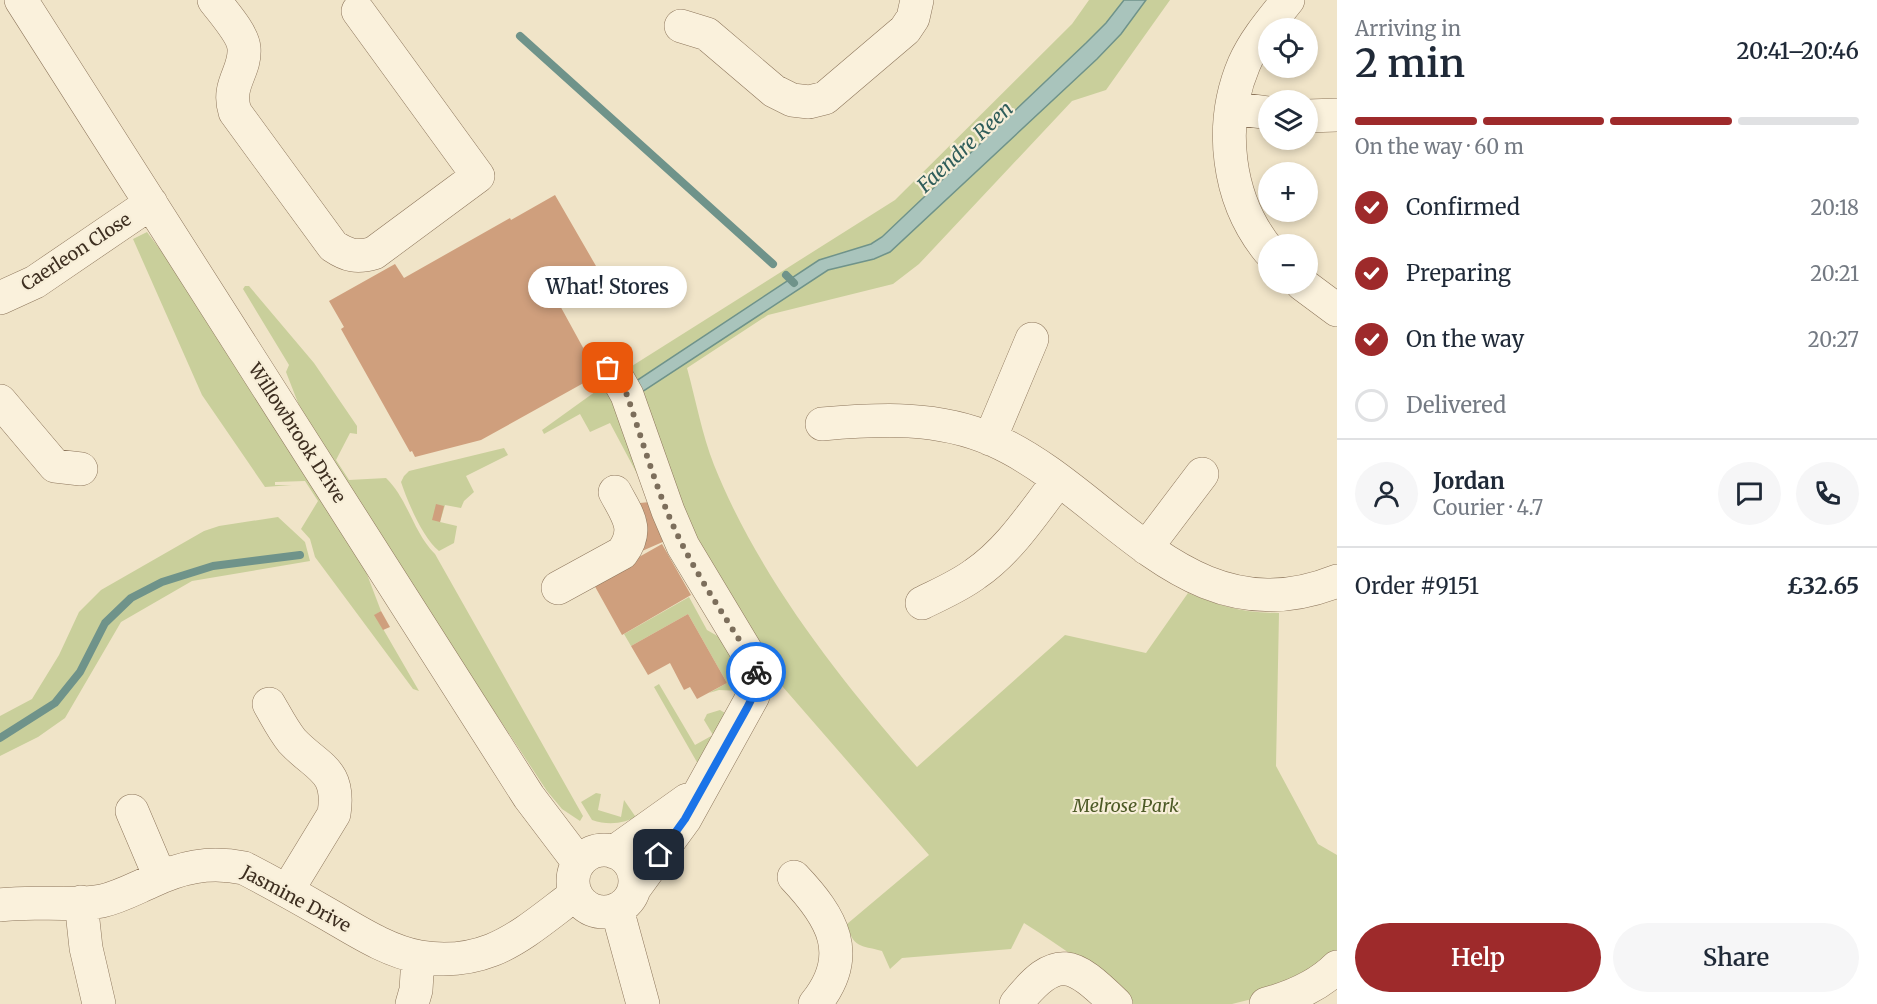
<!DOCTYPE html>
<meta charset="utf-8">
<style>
body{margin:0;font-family:Merriweather,serif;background:#f6f6f7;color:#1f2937;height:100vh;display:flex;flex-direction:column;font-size:22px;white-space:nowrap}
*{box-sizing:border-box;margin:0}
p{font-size:20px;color:#747a83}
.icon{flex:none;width:33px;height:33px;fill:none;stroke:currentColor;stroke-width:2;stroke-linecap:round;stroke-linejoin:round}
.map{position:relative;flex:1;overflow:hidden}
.details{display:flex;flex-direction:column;background:#fff;width:540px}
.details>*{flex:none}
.controls{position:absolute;left:1258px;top:18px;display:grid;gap:12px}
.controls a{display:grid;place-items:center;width:60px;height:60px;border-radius:50%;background:#fff;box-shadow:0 3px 9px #0003;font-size:30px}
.pin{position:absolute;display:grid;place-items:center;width:51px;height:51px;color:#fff;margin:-26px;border-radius:12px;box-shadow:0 3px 9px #0006}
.courier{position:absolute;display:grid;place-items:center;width:60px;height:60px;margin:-30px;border:4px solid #1a73e8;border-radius:50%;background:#fff;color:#222;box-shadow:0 2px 8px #0007}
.bubble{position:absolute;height:42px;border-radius:21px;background:#fff;box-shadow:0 3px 9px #0003;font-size:20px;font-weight:600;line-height:42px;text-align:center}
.summary em{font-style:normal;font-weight:600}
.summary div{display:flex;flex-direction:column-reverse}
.summary{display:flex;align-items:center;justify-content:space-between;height:102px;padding:0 18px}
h1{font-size:39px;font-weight:600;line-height:45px}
.bar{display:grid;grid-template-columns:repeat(4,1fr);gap:9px 6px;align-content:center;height:72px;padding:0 18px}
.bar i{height:8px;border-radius:4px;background:#e0e1e3}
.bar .on{background:#9e2a2b}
.bar p{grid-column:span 4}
.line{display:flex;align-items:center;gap:15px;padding:0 18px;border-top:2px solid #e0e1e3}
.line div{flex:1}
.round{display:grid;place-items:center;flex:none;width:63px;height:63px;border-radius:32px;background:#f6f6f7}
ol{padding:0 18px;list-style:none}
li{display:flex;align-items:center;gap:18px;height:66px}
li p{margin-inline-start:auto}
li .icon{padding:6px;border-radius:50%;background:#9e2a2b;color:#fff;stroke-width:4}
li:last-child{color:#747a83}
li i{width:33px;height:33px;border:3px solid #e0e1e3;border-radius:50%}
.primary-button{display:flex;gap:12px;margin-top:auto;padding:12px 18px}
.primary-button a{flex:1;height:69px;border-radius:36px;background:#9e2a2b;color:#fff;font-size:24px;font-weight:600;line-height:69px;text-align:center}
.primary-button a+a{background:#f6f6f7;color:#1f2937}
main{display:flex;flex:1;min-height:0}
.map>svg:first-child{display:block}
.green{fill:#c9cf9b}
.water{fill:#a9c4bc;stroke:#6f938a;stroke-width:1.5}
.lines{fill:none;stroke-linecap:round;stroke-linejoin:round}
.stream{stroke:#6f938a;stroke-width:8}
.building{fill:#cf9f7d}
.minor-casing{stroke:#8d765c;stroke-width:34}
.minor{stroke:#faf1dc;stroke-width:33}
.done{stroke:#7c6e5b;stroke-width:6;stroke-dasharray:0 10.8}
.route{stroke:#1a73e8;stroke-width:8}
.labels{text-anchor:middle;stroke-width:4.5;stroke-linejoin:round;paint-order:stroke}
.street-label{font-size:18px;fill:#3d2e20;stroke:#f7eed8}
.park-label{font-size:18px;font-style:italic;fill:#4d5a26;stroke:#f7eed8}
.water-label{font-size:20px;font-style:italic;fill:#2f5d5a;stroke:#f7eed8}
</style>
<main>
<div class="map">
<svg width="1337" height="1004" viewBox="0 0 1337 1004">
<rect width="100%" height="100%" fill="#f0e4c8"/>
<path class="green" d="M1089 0H1170L1106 90 1072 101 919 264 893 284 768 315 687 368C696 401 702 434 714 465 758 575 839 679 917 767L1065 635 1146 653 1188 593C1220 606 1243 613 1279 613L1276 766 1318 844 1337 855V954L1252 999 1232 1004H1133C1099 972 1063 948 1024 923L1011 949 902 958 890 969 882 951C860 945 853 948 847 924L929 855 776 679V667L768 666 652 502 610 423 590 432 580 414 544 434 542 430 624 371 895 200 1072 24Z
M147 232 180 276 360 556 381 611 375 615 419 691 413 689 315 557 310 539 301 529 318 501 305 481 275 482V485H292L265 487 202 395 133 239Z
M245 286H249L314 363 357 426V434L350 433 336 460 349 480 386 478C408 499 413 532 435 554L583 816 580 821 562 809 547 791 309 431 286 372 289 365 243 289Z
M504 448 508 455 466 476 474 492 464 501 461 508 445 505 440 522 457 526 454 543 439 551C423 538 408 503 401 482L404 476 409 471Z
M278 517 305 542 310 561 192 581 121 622 65 718 38 737 0 756V716L32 699 59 655 79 612 101 590 204 531 219 526Z
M689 597 707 630 733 645 743 669 741 691 719 690 709 693 727 683 688 614 631 646 624 634Z
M659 684 695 745 713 735 704 720 707 714 720 710 730 716 698 764 654 687Z
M596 793 601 794 598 810 621 817 624 800 635 816 666 799C643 815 621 830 592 820L581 802Z"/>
<path class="water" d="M1124 0H1146L1121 34 1097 59 890 252 874 259 828 270 639 394 633 383 819 260 871 244 882 237 1086 43 1106 23Z"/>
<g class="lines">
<path class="stream" d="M520 36 773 264
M786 275 794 283
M0 738 55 703 80 672 105 623 131 598 162 582 213 566 300 555"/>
</g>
<path class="building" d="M555 195 596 266 552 291 598 375 481 440 415 457 412 451 410 452 341 329 344 327 329 301 395 264 404 278 510 218 511 220Z
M659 501 665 541 642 551 640 503Z
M436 504 444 506 440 522 432 520Z
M662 544 691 595 622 635 593 583Z
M381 611 390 627 383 630 374 615Z
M688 614 727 683 697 699 690 687 684 690 670 663 648 675 631 646Z"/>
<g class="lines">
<defs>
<path id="minor" d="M21 0 529 797 579 863
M214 0C223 12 243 34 244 48 246 72 226 84 235 112L333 246C348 256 357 258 374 253L478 176 358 11
M681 26 707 34 774 91 792 100 809 102 825 98 905 30 913 18 917 0
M1232 108 1269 113
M1308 116 1337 115
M1269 251C1227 200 1218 125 1244 64 1254 41 1272 20 1288 0
M1302 284 1337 310
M0 298 35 282 151 203
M608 368 618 379 627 395 668 511 683 546 757 669 753 696 685 819 634 889
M0 401 55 466 81 469
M822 424C881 419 938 416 993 440 1111 492 1187 641 1337 581
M990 439 1032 339
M1146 548 1202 474
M558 588 622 553C640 529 627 515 615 492
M922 603C940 594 959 586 975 574 1010 550 1033 513 1058 481
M269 704C276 716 283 730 292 741 317 768 341 769 334 814L287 891
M132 811 160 877
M573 881a31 31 0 1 1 62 0a31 31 0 1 1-62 0Z
M614 852 687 800
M794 877C832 917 855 955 815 1004
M81 902 86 948 99 1004
M0 905C34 900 69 907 102 901 119 897 134 889 150 882 181 867 209 861 244 868 271 882 298 897 324 912 354 929 386 951 420 957 444 961 469 959 492 950 522 938 550 913 576 894
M617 909 643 1004
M412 1004 416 990 418 957
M1016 1004C1057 952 1073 962 1116 1004
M1266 1004C1292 997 1318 986 1337 967"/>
</defs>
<use href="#minor" class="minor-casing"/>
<use href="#minor" class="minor"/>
</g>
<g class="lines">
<path class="done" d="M608 368 618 379 627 395C644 445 659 500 683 546 705 589 733 628 757 669L756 672"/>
<path class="route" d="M659 855 685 819 747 708 753 696 756 672"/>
</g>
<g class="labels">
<g class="street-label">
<text transform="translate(76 252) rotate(-33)" y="6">Caerleon Close</text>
<text transform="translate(297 433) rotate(57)" y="6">Willowbrook Drive</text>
<text transform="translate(296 899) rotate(28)" y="6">Jasmine Drive</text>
</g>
<g class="park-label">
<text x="1126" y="812">Melrose Park</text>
</g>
<g class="water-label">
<text transform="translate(965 147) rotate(-43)" y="7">Faendre Reen</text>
</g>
</g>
</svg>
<div class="controls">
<a><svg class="icon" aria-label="locate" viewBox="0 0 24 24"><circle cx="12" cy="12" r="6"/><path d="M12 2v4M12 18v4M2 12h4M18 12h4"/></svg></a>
<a><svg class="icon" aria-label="layers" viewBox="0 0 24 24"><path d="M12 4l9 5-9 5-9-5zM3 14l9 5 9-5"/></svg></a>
<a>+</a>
<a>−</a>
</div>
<div class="pin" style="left:608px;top:368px;background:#ea580c"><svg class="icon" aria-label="bag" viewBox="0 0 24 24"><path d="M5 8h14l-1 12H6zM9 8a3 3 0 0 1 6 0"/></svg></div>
<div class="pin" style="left:659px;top:855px;background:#1f2937"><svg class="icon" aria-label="home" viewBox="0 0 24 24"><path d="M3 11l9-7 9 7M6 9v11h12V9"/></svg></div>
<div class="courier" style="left:756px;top:672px"><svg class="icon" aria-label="bike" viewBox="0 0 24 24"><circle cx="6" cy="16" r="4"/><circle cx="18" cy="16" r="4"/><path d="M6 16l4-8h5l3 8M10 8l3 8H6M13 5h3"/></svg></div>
<div class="bubble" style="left:528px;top:266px;width:159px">What! Stores</div>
</div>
<section class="details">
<div class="summary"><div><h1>2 min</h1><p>Arriving in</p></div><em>20:41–20:46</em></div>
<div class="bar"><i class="on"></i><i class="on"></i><i class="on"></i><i></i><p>On the way · 60 m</p></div>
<ol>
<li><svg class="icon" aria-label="check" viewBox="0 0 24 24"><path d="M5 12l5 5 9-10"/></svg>Confirmed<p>20:18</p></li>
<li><svg class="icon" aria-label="check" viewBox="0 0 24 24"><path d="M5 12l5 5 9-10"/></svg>Preparing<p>20:21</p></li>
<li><svg class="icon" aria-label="check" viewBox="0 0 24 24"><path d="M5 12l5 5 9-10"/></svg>On the way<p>20:27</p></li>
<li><i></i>Delivered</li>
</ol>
<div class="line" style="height:108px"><a class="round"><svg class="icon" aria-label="person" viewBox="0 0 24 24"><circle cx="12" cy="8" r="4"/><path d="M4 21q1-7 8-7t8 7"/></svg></a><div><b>Jordan</b><p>Courier · 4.7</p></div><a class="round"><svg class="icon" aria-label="chat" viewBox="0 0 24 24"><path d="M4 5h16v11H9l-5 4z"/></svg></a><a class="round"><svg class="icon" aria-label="phone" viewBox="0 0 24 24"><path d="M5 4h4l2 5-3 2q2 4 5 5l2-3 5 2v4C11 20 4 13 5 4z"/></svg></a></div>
<div class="line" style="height:78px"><div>Order #9151</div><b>£32.65</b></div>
<div class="primary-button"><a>Help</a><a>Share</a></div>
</section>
</main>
